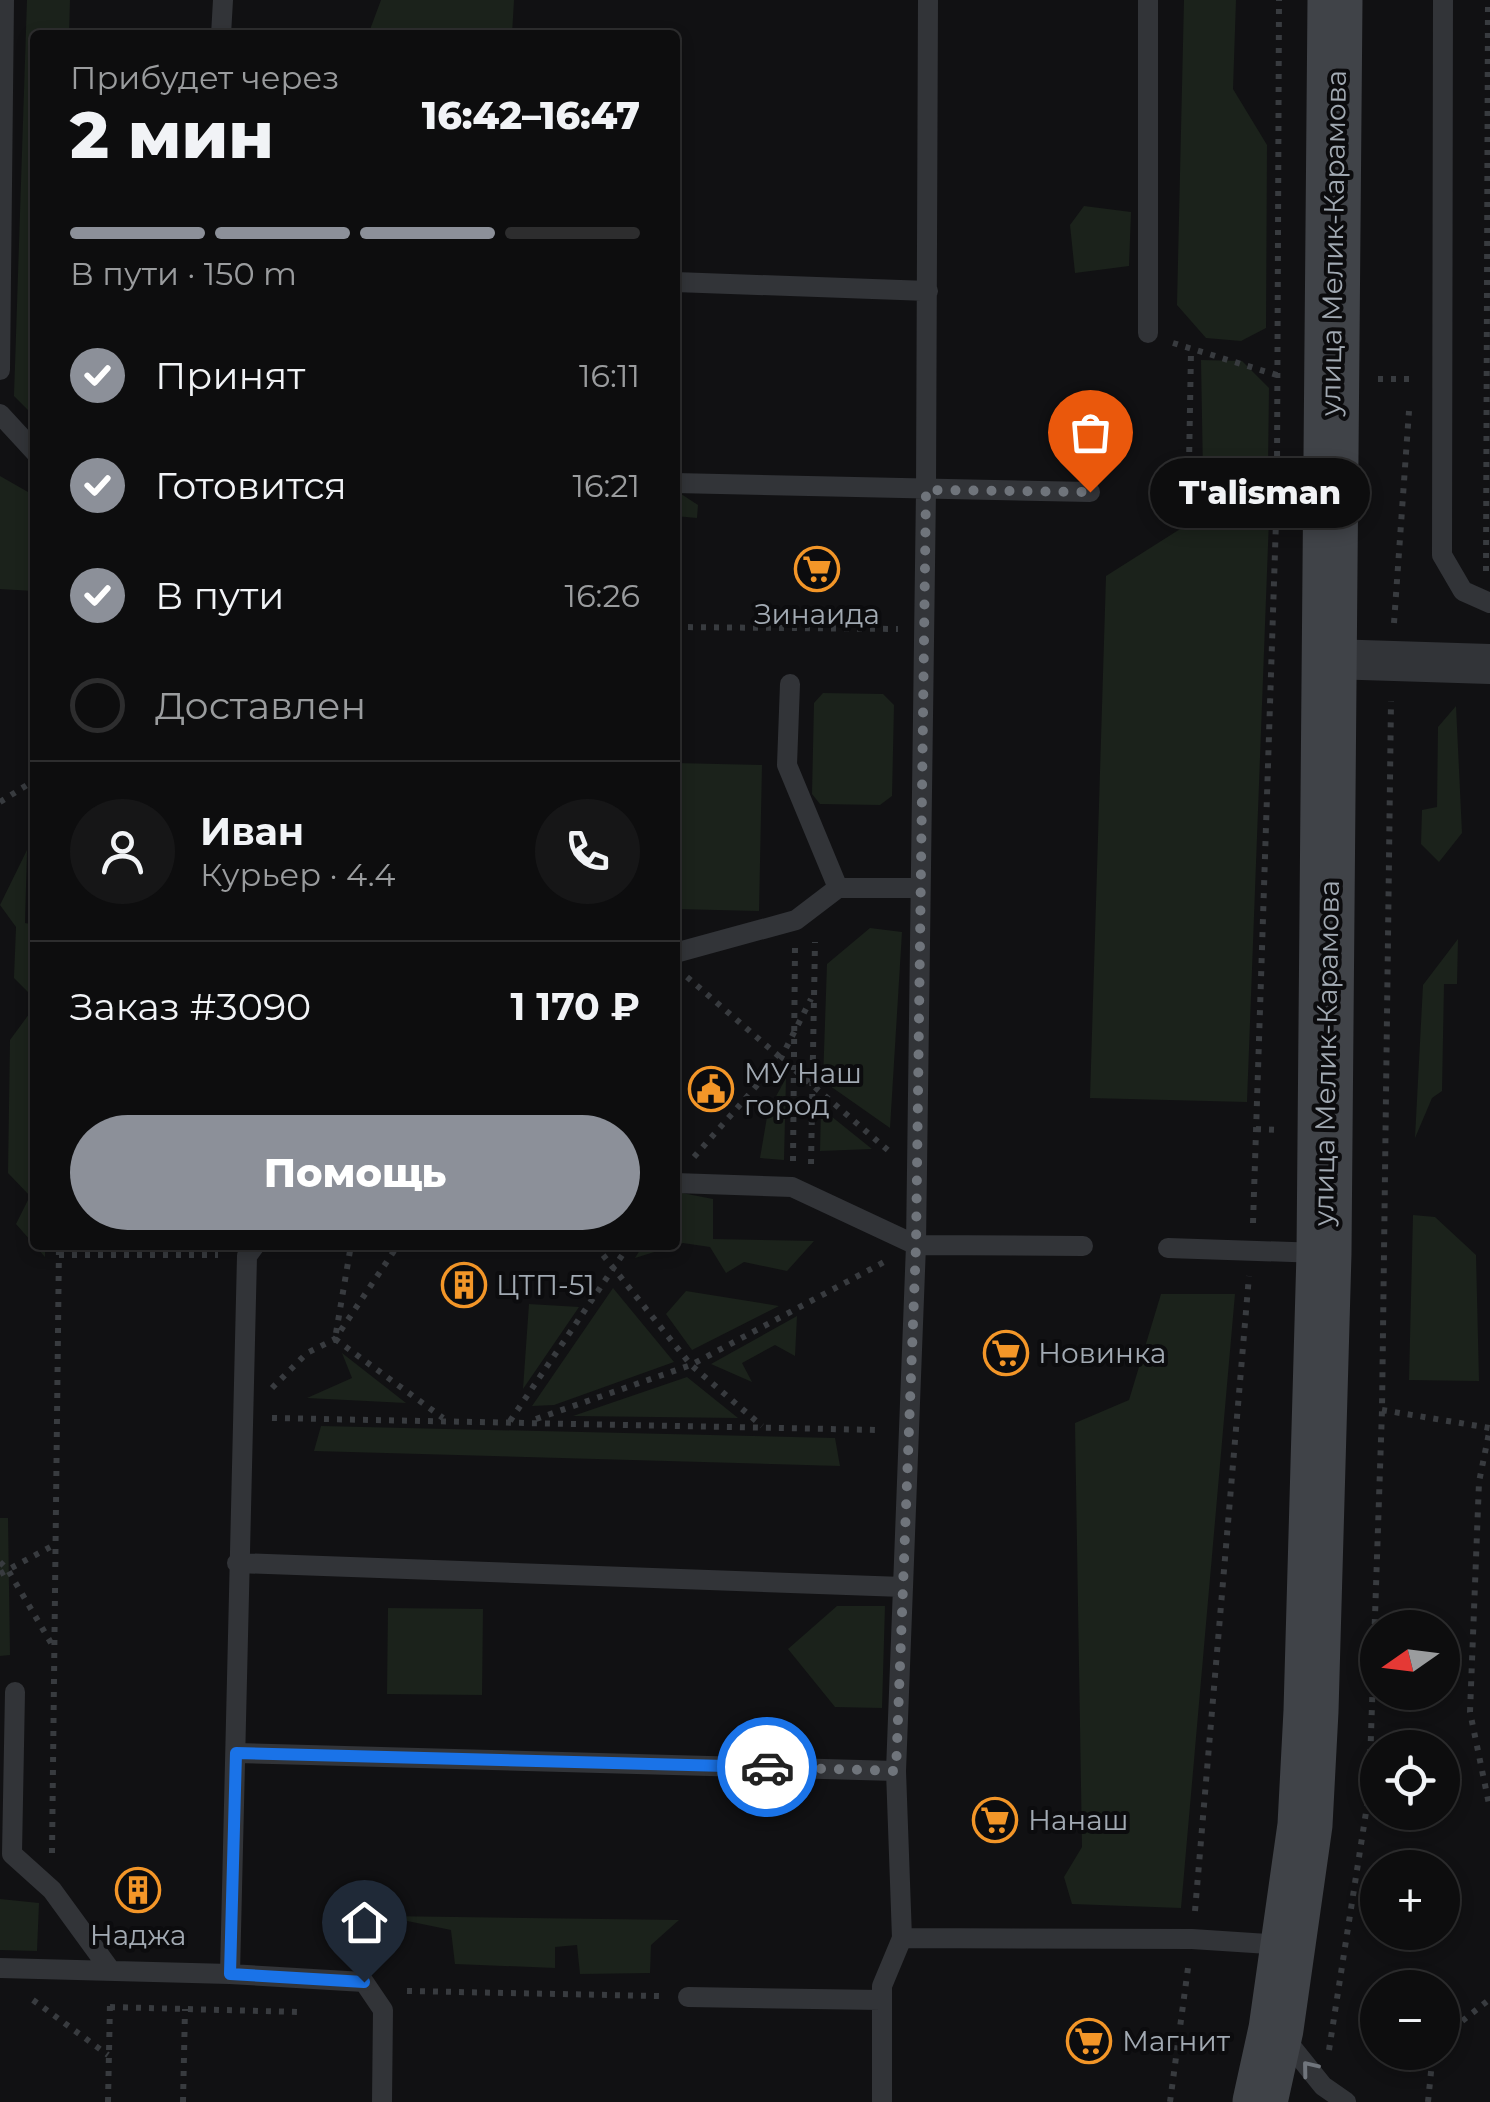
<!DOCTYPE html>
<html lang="ru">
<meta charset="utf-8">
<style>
body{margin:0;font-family:Montserrat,sans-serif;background:#161617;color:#f1f3f6;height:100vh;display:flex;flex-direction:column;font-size:38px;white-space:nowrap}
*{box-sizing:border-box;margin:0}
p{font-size:32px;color:#9a9c9e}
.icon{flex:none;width:55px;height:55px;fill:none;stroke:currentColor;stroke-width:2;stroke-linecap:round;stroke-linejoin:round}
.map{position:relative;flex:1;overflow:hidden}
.sheet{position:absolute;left:30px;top:30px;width:650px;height:1220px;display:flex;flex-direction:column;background:#0d0d0e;border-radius:10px;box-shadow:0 5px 15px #0003,0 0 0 2px #2d2d2e}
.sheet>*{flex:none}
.needle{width:65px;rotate:256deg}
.controls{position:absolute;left:1360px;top:1610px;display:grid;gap:20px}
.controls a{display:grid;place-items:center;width:100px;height:100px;border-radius:50%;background:#0d0d0e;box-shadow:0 5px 15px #0003,0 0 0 2px #2d2d2e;font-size:50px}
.pin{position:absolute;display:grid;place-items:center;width:85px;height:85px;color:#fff;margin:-102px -42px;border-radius:50% 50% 50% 0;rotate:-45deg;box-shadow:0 0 10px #0007}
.pin .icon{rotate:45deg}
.courier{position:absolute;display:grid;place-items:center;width:100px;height:100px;margin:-50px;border:8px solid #1a73e8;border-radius:50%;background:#fff;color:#222;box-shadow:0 2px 12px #0007}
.bubble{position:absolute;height:70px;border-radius:35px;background:#0d0d0e;box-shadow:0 5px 15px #0003,0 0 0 2px #2d2d2e;font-size:32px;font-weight:800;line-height:70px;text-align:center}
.headline em{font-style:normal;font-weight:800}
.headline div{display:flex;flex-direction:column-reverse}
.headline{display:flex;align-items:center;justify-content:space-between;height:170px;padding:0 40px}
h1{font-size:65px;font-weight:800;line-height:75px}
.bar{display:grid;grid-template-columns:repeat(4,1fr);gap:15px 10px;align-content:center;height:120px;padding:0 40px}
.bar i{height:12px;border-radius:8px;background:#2d2d2e}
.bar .active{background:#8c9099}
.bar p{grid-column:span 4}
.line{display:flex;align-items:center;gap:25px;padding:0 40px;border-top:2px solid #2d2d2e}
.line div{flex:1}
.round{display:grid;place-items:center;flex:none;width:105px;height:105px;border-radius:52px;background:#161617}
ol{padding:0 40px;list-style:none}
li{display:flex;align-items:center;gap:30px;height:110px}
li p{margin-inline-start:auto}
li .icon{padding:10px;border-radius:50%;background:#8c9099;color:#fff;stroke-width:4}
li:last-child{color:#9a9c9e}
li i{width:55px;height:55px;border:5px solid #2d2d2e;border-radius:50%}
.primary-button{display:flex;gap:20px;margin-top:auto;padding:20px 40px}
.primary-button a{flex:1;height:115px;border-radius:60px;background:#8c9099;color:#fff;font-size:40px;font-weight:800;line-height:115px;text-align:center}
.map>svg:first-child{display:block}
.green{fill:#1b221b}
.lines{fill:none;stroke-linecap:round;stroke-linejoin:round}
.path{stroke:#383b3f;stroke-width:6;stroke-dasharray:5 8;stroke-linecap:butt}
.lane{stroke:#323438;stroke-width:20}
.street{stroke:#323438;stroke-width:40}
.secondary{stroke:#404348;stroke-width:55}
.oneway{stroke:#70757c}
.done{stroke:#6f747b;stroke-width:10;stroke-dasharray:0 18}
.route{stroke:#1a73e8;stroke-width:12}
.labels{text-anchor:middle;stroke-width:8;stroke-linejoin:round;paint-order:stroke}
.street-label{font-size:28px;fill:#a2aab3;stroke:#0c0c0e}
.poi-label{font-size:28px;fill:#a2aab3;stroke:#0c0c0e;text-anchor:start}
</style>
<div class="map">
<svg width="1490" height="2102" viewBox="0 0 1490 2102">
<rect width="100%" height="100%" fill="#111113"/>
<path class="green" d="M27 0H70L69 35H35V417L14 396Z
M381 0H514L512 35H368Z
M1184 0H1236L1233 89 1267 145 1266 328 1241 341 1206 338 1177 305Z
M1084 206 1131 212 1129 266 1075 273 1070 225Z
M1201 360 1242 361 1269 388 1268 467 1246 479 1203 475Z
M0 476 35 496 33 591 0 589Z
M675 490 698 505 697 518 675 516Z
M1269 519 1247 1102 1090 1098 1106 576 1188 524Z
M823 693 883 694 894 705 892 796 880 805 820 804 812 794 814 703Z
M1456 706 1462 833 1439 862 1421 844 1422 810 1437 807 1438 727Z
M675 763 762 765 759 911 675 909Z
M27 850 25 923 35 925V999L14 978 16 927 0 905Z
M870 928 902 932 890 1128 823 1081 827 964Z
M1458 939 1457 984H1444L1442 1091 1432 1098 1415 1138 1423 985Z
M35 1006V1245H45V1257L16 1224 30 1196 8 1173 10 1040Z
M786 1078 784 1160 760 1158 768 1111Z
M821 1108 872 1149 820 1151Z
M677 1192 713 1199V1239L814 1241 787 1271 744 1262 726 1273 710 1247 683 1243 635 1258 643 1245H675Z
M1413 1215 1435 1217 1476 1255 1479 1381 1409 1380Z
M613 1288 674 1362 554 1405 532 1406Z
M686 1291 779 1306 692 1350 666 1314Z
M1161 1294H1235L1181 1908 1072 1904 1064 1877 1082 1847 1075 1423 1129 1400Z
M529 1304 579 1307 523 1389Z
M797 1316 795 1356 775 1345 742 1363 752 1382 711 1364Z
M342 1353 406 1403 307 1398 352 1378Z
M687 1377 738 1418 573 1416Z
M321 1426 835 1438 840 1466 314 1451Z
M0 1518H8L10 1655 0 1656Z
M837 1606H885L882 1708 835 1707 788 1649Z
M388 1608 483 1609 482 1695 387 1694Z
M0 1899 39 1903 37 1951 0 1950Z
M383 1916 679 1920 651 1945 650 1973 580 1974 577 1945 555 1947V1968L455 1964 451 1930Z"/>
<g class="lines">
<path class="path" d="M1173 343 1280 376
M1378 379H1412
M1189 465 1191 351
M1277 469 1279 0
M1486 571 1488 0
M1394 623 1409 411
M675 627 898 629
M0 802 35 780
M687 977 890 1152
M1256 1129 1280 1130
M694 1157 781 1058 811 999
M793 1161 795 948
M811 1164 815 942
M1253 1223 1276 521
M595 1245 691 1365 762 1426
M59 1255H218
M336 1333 351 1245
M335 1339 443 1418
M272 1388 307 1353 335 1339 398 1245
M1382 1410 1490 1428 1479 1482 1470 1712 1490 1809
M272 1418 880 1430
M536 1419 691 1365 884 1262
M510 1421 629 1245
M0 1562 8 1570 54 1648
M0 1574 54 1545
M52 1853 59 1245
M1195 1911 1249 1276
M407 1991 659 1996
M33 2000 108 2055
M110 2007 299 2012
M1442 2037 1490 1999
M1329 2050 1369 1793 1382 1410 1391 701
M108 2102 110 2003
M183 2102 185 2009
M1170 2102 1188 1968
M1428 2102 1433 2052"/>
<path class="lane" d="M1148 0V333
M1443 0 1442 555 1463 591 1490 603
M221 35 223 0
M675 282 928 291
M0 370 4 0
M0 414 35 452
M675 483 1090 492
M1169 493 1327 496
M790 684 787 765 838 888
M675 953 796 920 838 888H920
M675 1183 792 1187 916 1245 1083 1246
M1168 1248 1321 1253
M237 1563 903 1587
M15 1692 12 1854 52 1890 111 1971
M236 1753 896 1771
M902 1938 1192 1939 1285 1945
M0 1968 230 1974 364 1982 383 2010 382 2102
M230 1974 247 1256 255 1245
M688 1997 881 2000
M1282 2035 1323 2086 1346 2102
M882 2102V1986L902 1938 896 1771 916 1245 926 490 928 0"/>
<path class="street" d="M1330 659 1490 664"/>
<path class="secondary" d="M1260 2102 1276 2029 1305 1825 1311 1711 1324 1253 1335 0"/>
</g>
<defs><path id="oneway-chevron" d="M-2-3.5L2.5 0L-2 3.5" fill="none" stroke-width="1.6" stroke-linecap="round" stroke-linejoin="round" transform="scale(2.5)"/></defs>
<use class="oneway" href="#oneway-chevron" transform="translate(1309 2068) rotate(-129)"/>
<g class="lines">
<path class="done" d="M767 1767 896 1771 916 1245 926 490 1090 492"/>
<path class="route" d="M364 1982 230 1974 236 1753 767 1767"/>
</g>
<defs>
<symbol id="supermarket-ring" viewBox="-11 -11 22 22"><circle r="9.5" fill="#0c0c0e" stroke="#f39628" stroke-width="1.5"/><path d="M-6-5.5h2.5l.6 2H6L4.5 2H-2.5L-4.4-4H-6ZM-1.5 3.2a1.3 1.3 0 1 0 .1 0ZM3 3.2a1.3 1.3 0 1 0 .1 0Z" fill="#f39628"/></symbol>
<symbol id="civic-ring" viewBox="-11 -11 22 22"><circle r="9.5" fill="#0c0c0e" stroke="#f39628" stroke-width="1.5"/><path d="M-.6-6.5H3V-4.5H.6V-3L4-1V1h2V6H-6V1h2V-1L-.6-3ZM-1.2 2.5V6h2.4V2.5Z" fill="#f39628"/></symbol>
<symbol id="building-ring" viewBox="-11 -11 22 22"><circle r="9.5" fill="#0c0c0e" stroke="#f39628" stroke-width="1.5"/><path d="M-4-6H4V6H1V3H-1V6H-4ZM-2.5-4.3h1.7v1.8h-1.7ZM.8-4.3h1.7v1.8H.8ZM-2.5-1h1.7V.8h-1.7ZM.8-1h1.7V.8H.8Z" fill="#f39628"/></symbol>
</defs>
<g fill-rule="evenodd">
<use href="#supermarket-ring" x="792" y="544" width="50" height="50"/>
<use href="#civic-ring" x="686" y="1064" width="50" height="50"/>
<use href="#building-ring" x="439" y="1260" width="50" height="50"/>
<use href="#supermarket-ring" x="981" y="1328" width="50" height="50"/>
<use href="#supermarket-ring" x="970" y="1795" width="50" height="50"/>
<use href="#building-ring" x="113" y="1865" width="50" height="50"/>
<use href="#supermarket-ring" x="1064" y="2016" width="50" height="50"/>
</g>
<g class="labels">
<g class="street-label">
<text transform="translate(1333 243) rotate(-89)" y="10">улица Мелик-Карамова</text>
<text transform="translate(1326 1053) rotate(-89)" y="10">улица Мелик-Карамова</text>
</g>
<g class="poi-label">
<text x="817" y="624" text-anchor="middle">Зинаида</text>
<text x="744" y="1083">МУ Наш<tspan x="744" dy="32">город</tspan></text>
<text x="496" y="1295">ЦТП-51</text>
<text x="1038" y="1363">Новинка</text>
<text x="1028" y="1830">Нанаш</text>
<text x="138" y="1945" text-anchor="middle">Наджа</text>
<text x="1122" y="2051">Магнит</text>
</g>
</g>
</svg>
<div class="controls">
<a><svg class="needle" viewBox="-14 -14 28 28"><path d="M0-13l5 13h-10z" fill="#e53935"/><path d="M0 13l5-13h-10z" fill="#9a9c9e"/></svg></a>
<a><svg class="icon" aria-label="locate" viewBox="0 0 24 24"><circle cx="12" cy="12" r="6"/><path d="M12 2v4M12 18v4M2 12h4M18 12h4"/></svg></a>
<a>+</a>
<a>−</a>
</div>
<div class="pin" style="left:1090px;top:492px;background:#ea580c"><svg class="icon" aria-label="bag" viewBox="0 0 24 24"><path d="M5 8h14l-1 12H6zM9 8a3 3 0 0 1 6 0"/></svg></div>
<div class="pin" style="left:364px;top:1982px;background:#1f2937"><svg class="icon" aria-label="home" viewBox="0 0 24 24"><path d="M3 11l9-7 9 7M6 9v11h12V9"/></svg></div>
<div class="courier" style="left:767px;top:1767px"><svg class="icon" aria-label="car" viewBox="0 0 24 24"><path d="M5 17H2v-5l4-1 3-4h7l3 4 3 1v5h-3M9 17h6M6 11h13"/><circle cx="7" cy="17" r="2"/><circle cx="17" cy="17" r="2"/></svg></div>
<div class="bubble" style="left:1150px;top:458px;width:220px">T'alisman</div>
<section class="sheet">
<div class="headline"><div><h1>2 мин</h1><p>Прибудет через</p></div><em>16:42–16:47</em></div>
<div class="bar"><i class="active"></i><i class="active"></i><i class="active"></i><i></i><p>В пути · 150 m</p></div>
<ol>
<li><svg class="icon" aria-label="check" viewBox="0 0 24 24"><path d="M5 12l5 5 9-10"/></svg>Принят<p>16:11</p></li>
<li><svg class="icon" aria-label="check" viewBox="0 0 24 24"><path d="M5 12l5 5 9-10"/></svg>Готовится<p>16:21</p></li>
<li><svg class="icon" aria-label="check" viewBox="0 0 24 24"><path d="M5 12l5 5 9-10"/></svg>В пути<p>16:26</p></li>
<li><i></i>Доставлен</li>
</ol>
<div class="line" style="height:180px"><a class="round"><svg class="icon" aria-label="person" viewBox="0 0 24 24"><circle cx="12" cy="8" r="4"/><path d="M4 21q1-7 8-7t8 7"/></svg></a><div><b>Иван</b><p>Курьер · 4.4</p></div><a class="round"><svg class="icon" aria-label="phone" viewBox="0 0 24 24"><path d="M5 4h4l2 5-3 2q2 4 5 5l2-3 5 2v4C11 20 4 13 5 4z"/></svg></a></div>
<div class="line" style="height:130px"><div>Заказ #3090</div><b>1 170 ₽</b></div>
<div class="primary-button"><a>Помощь</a></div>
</section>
</div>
